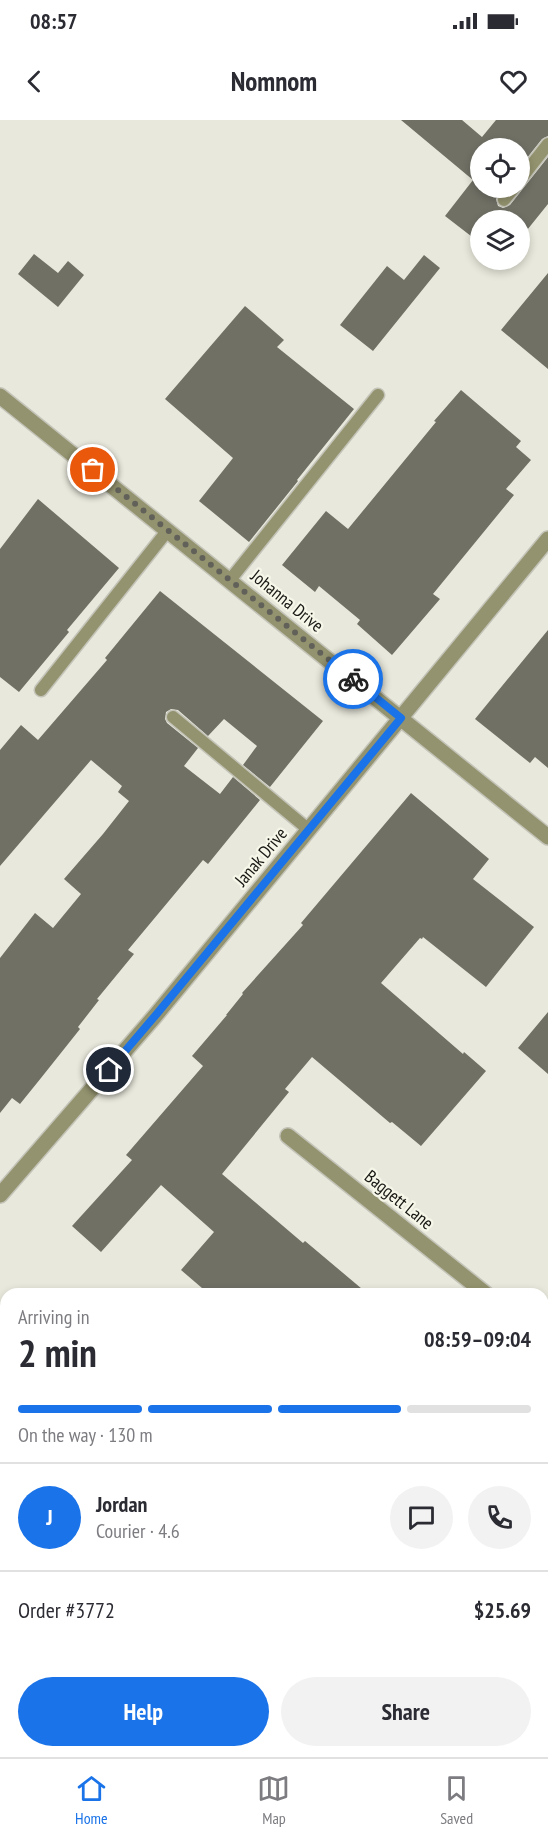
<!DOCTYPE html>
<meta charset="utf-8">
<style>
body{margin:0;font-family:"PT Sans Narrow",sans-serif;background:#f2f2f3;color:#2b2b33;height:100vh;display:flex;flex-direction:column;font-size:22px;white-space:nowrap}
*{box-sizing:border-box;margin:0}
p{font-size:20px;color:#7c7c81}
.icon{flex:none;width:33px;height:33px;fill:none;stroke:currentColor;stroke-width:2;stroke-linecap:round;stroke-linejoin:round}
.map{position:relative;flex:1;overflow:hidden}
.panel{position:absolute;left:0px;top:1168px;width:549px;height:470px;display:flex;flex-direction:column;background:#fff;border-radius:18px 18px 0 0;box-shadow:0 3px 9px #0003}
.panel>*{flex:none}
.controls{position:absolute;left:470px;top:18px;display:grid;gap:12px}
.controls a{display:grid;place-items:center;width:60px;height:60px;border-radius:50%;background:#fff;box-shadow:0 3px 9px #0003;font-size:30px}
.pin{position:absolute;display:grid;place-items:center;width:51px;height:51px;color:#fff;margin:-26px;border:3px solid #fff;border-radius:50%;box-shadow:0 2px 6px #0007}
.courier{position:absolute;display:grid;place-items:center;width:60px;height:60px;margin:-30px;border:4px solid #1a73e8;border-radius:50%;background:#fff;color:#222;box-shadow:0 2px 8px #0007}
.summary em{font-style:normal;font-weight:700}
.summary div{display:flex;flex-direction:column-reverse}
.summary{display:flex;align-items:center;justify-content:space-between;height:102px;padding:0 18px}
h1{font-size:39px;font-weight:700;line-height:45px}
.bar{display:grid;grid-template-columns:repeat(4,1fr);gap:9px 6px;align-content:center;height:72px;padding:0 18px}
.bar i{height:8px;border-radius:4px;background:#e1e1e2}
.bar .on{background:#1a73e8}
.bar p{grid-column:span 4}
.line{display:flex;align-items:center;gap:15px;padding:0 18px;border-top:2px solid #e1e1e2}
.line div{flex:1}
.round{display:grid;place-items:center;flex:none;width:63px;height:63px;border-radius:32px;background:#f2f2f3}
.primary-button{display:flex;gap:12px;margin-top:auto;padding:12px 18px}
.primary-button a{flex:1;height:69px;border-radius:36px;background:#1a73e8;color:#fff;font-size:24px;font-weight:700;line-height:69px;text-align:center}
.primary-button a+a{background:#f2f2f3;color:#2b2b33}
.status{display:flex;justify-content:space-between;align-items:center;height:42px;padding:0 30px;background:#fff;direction:ltr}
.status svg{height:16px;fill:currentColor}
header{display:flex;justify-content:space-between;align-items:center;height:78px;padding:0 18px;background:#fff;font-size:27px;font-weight:700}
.dock{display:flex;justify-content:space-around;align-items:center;height:84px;border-top:2px solid #e1e1e2;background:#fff;font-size:16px;color:#7c7c81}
.dock a{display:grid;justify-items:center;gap:3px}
.dock .on{color:#1a73e8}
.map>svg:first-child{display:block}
.building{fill:#707065}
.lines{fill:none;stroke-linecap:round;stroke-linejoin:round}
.service-casing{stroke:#c3c3b8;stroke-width:15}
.minor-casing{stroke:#c3c3b8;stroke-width:18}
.secondary-casing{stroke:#c3c3b8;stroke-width:18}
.primary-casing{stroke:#c3c3b8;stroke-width:18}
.service{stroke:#94936f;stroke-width:12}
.minor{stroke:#94936f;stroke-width:15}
.secondary{stroke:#6d6a33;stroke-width:15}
.primary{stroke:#504d13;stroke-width:15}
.done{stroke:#61615a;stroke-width:6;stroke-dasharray:0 10.8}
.route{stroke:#1a73e8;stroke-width:8}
.labels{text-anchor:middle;stroke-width:4.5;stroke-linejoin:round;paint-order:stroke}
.street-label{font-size:18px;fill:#181814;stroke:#f6f6e9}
</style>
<div class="status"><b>08:57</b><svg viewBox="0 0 49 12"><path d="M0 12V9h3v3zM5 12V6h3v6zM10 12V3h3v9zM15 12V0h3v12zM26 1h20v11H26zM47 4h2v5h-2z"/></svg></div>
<header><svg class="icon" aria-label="back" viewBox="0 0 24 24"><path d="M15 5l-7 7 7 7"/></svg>Nomnom<svg class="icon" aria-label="heart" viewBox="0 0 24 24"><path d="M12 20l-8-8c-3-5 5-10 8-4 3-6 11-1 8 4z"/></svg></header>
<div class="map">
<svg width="548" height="1637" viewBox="0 0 548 1637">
<rect width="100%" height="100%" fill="#e8e8dc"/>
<path class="building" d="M401 0H462L482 17 496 0H548V16L542 19 519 48V28H480V68H504L496 79 498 86 503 88 510 85 548 37V84L519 120V100H480V123L445 96 473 60Z
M34 134 58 153 68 141 84 155 58 187 18 154Z
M424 135 440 148 373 231 340 205 387 146 404 160Z
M548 153V249L501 210Z
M245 186 284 220 277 227 354 289 297 360 298 361 249 422 199 381 233 338 165 279Z
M461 270 521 321 516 327 531 340 506 369 514 375 433 474 440 479 392 535 357 504 360 500 319 466 315 472 282 445 326 391 348 409 436 302 434 301Z
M38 379 119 448 67 510 69 512 19 572 0 557V429Z
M160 471 323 601 270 667 243 645 257 626 224 599 208 616 178 590 171 589 166 592 165 599 167 603 198 628 184 646 220 674 233 657 260 680 208 744 203 740 128 830 134 834 97 879 99 880 78 907 80 909 41 958 20 984 12 978 0 993V838L35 793 53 808 81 774 64 759 103 714 129 681 118 672 122 666 91 640 0 746V630L21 605 38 620 107 540 105 538Z
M548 510V648L535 637 530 643 475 599Z
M411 673 489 739 473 759 534 807 486 867 423 817 422 819 420 818 381 863 463 934 464 932 486 951 421 1026 392 1002 390 1003 312 937 285 969 289 972 222 1054 303 1123 305 1121 368 1174H209L181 1150 214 1112 161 1065 101 1132 72 1106 132 1040 126 1035 203 946 192 936 227 895H226L243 874 242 873 303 805 301 803Z
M548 892V954L518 928Z"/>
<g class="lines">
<defs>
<path id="service" d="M519 61 548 24
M504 80 514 68
M230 460 378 275
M41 570 168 410
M173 597 309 710
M0 1628 6 1620"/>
<path id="minor" d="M0 276 548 717
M288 1016 486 1174
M0 1075 155 896 548 419
M543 1220 548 1224
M543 1320 548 1314"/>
<path id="secondary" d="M0 1282 6 1287
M0 1333 6 1339
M350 1632 355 1637
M404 1632 410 1637"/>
<path id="primary" d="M0 1307 6 1312"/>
</defs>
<use href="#service" class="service-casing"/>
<use href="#minor" class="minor-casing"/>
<use href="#secondary" class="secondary-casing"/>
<use href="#primary" class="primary-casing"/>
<use href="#service" class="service"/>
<use href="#minor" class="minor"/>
<use href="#secondary" class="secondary"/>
<use href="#primary" class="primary"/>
</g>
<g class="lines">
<path class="done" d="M93 350 353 559"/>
<path class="route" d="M109 950 155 896 401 598 353 559"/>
</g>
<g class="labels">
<g class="street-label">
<text transform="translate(287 481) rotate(39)" y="6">Johanna Drive</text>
<text transform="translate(261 737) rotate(-50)" y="6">Janak Drive</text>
<text transform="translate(399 1080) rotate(39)" y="6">Baggett Lane</text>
</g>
</g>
</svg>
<div class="controls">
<a><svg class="icon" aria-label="locate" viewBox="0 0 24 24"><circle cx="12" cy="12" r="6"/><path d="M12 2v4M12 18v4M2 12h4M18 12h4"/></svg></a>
<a><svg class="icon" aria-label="layers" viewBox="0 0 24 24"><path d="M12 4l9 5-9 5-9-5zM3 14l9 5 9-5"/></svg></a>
</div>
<div class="pin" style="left:93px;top:350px;background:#ea580c"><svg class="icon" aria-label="bag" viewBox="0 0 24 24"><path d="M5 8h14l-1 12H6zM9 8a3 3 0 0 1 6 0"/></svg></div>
<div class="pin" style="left:109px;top:950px;background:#1f2937"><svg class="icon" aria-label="home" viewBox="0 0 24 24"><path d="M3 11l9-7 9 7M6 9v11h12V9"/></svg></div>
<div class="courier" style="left:353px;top:559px"><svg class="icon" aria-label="bike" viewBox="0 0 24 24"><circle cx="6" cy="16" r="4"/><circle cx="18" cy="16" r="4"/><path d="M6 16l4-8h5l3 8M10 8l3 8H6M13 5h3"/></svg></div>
<section class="panel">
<div class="summary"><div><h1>2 min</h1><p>Arriving in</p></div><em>08:59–09:04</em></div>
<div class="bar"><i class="on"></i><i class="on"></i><i class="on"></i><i></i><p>On the way · 130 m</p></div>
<div class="line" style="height:108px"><b class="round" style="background:#1a73e8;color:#fff">J</b><div><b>Jordan</b><p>Courier · 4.6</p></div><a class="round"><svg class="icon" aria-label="chat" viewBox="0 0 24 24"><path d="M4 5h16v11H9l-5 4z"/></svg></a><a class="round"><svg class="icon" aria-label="phone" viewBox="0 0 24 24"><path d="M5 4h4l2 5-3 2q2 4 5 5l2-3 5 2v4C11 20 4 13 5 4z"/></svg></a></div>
<div class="line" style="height:78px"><div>Order #3772</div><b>$25.69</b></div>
<div class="primary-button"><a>Help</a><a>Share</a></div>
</section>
</div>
<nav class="dock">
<a class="on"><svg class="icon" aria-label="home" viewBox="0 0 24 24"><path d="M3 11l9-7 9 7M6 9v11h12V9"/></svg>Home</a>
<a><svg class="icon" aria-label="map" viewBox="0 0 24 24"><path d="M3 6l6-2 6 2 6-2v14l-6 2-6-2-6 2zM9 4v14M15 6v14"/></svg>Map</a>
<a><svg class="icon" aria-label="saved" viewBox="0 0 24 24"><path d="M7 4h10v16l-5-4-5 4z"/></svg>Saved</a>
</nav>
